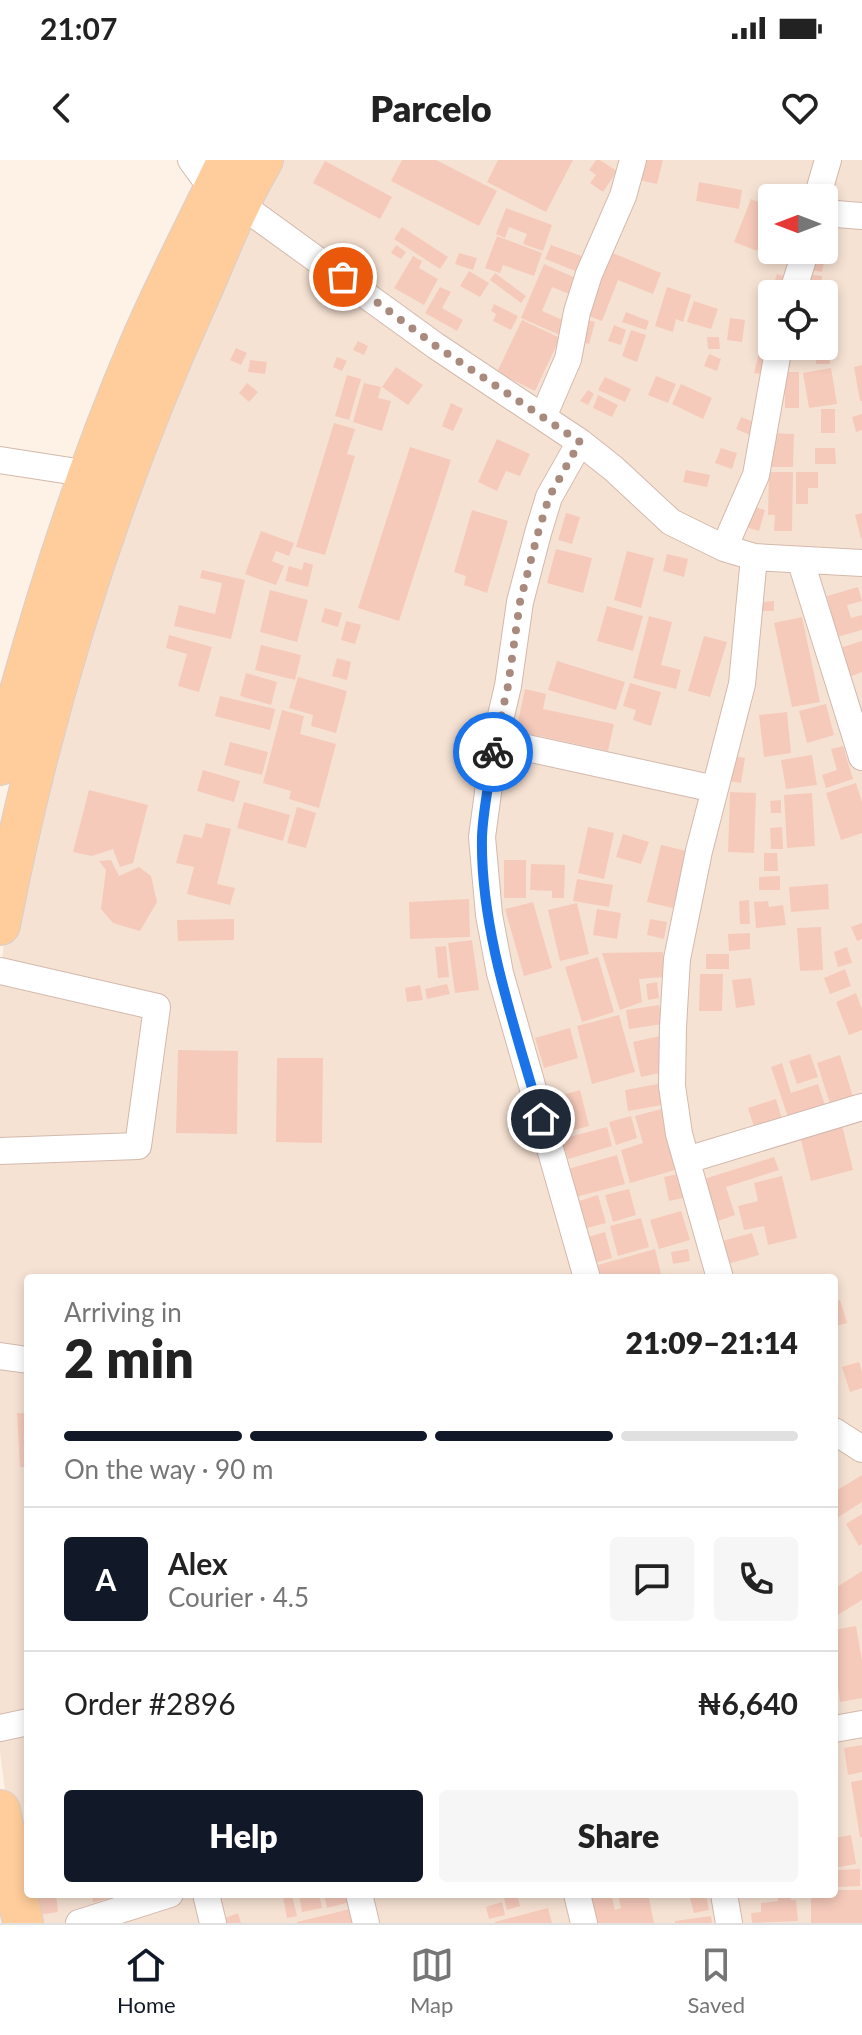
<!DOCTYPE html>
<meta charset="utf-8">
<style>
body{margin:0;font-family:Lato,sans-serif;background:#f6f6f6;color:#222;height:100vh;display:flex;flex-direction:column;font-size:30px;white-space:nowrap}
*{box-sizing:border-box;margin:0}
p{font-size:26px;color:#767676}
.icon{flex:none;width:44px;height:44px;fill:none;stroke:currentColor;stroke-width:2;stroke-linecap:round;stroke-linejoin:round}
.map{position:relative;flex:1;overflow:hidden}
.panel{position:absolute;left:24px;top:1114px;width:814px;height:624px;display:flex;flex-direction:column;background:#fff;border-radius:8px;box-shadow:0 4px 12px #0003}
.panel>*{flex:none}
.needle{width:52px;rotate:270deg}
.fabs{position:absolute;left:758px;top:24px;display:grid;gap:16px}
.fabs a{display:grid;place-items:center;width:80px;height:80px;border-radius:8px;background:#fff;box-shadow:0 4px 12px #0003;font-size:40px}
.pin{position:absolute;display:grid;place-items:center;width:68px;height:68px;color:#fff;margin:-34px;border:4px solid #fff;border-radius:50%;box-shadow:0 2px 8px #0007}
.courier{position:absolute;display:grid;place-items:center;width:80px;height:80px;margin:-40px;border:6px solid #1a73e8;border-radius:50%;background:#fff;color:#222;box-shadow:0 2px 10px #0007}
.headline em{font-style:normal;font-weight:800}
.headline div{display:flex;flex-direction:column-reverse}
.headline{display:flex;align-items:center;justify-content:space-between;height:136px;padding:0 40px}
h1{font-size:52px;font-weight:800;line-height:60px}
.bar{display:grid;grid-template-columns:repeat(4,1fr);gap:12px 8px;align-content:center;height:96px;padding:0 40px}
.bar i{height:10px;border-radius:6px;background:#e0e0e0}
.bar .selected{background:#111827}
.bar p{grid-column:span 4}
.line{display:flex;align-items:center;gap:20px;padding:0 40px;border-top:2px solid #e0e0e0}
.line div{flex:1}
.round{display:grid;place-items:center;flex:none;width:84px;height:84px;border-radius:8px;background:#f6f6f6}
.cta{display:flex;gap:16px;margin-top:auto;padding:16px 40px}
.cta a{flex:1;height:92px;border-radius:8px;background:#111827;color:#fff;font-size:32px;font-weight:800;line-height:92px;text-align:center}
.cta a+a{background:#f6f6f6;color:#222}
.status{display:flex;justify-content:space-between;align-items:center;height:56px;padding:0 40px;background:#fff;direction:ltr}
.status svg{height:22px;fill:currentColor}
header{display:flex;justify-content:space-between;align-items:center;height:104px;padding:0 40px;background:#fff;font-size:36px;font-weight:800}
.tabs{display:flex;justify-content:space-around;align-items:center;height:112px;border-top:2px solid #e0e0e0;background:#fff;font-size:22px;color:#767676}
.tabs a{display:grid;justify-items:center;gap:4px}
.tabs .selected{color:#111827}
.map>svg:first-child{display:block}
.residential{fill:#f6e2d3;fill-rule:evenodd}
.building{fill:#f5cabb}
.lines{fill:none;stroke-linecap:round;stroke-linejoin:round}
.street-casing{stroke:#d3b9ad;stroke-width:28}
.primary-casing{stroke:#d9cfcc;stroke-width:42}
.street{stroke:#fff;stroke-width:26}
.primary{stroke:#ffcd9b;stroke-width:40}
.done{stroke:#a88a7f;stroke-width:8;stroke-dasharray:0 14.4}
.route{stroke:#1a73e8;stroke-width:10}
</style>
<div class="status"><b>21:07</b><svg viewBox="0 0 49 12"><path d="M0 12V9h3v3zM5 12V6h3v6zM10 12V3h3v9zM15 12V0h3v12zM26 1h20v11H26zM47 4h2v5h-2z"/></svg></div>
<header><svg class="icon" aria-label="back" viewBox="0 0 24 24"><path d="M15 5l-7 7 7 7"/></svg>Parcelo<svg class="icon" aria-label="heart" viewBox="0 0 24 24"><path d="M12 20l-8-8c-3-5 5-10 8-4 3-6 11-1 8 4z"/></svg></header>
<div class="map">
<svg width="862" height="1763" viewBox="0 0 862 1763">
<rect width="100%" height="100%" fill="#fef1e5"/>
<path class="residential" d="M271 0H862V1763H31L17 1720 0 1592V826L7 744 196 141ZM772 38H824V90H772ZM772 134H824V186H772ZM28 1118H834V1734H28Z"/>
<path class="building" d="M402 0H436L497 31 479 66 391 21Z
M498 0H573L546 52 487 22Z
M596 0H600L617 11 603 32 590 23 596 15 589 10Z
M639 0H663L657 24 635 19Z
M325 1 392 37 380 59 313 23Z
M699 22 742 30 739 49 696 41Z
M751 39 772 48 757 91 734 82Z
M506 48 552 65 543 91 523 84 527 74 509 67 505 78 496 74Z
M402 67 448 97 440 109 394 79Z
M497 76 542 93 534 116 503 105 500 113 485 108Z
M396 85 406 92 401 99 391 93Z
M551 85 584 97 578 112 545 99Z
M608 91 661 113 653 134 618 120 602 161 583 154Z
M459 93 477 98 473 110 455 104Z
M413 96 422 101 419 108 438 119 424 145 394 128Z
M813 96 825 98 822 112 810 110Z
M544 104 580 120 574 136 552 127 542 151 567 162 562 176 521 158Z
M469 111 489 123 480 137 460 126Z
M495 113 526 136 521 143 490 120Z
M777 114 789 118 783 134H772V143L768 141Z
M805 114 822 116 820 134H803Z
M440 127 451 132 442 148 463 160 457 171 425 153Z
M667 127 691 135 683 162 676 159 673 172 655 166Z
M694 141 718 149 711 169 687 162Z
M494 144 518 156 511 170 493 161 496 154 491 151Z
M626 152 649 161 646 170 622 162Z
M730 158 745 160 742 182 727 180Z
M584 159 595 162 589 184 578 181Z
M522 160 560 178 535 231 497 212Z
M614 165 626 170 621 185 608 181Z
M631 170 646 175 637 202 622 196Z
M707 177H719L720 189H708Z
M358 181 368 186 364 195 353 190Z
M236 188 247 193 241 205 230 200Z
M759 193 769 195 765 215 754 213Z
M829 193 830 204H816V194Z
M709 194 721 199 717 211 704 206Z
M337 197 347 201 342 211 333 207Z
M250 200 267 202 265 214 248 212Z
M862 205V241H860L854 207Z
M396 207 423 225 408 245 382 227Z
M831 208 837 244 809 248 803 213Z
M785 212H799V248H785Z
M347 215 361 219 349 260 335 256Z
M656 216 676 224 668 243 648 235Z
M605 217 631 229 625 242 598 230Z
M247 223 258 232 249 242 239 233Z
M364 223 381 227 378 238 391 241 382 271 353 262Z
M681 224 712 238 703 259 672 244Z
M588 230 594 234 588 245 580 241Z
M598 235 618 245 612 257 593 248Z
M451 243 463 249 453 271 442 266Z
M821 249H835V273H821Z
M862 254V270L856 272 852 257Z
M741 257 759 264 754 277 736 269Z
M334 263 355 269 347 294 355 296 325 395 296 387Z
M772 273 794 274 793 307H771Z
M497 279 530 294 520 316 506 311 497 331 478 322Z
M410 287 451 300 399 461 358 448Z
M721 288 737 293 732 309 715 303Z
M815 288H835L836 304H815Z
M686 310 710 315 707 327 683 322Z
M769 312H793L792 371H774L775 355H768Z
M796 312H818V328H808V344H796Z
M752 346 765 350 759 371 746 367Z
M472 350 508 361 487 433 464 425 466 416 454 412Z
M566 353 580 357 572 384 558 380Z
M862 353V378H861L855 355Z
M261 371 294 383 289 396 276 391 272 401 284 406 276 425 245 414Z
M556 389 592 398 583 433 547 423Z
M627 391 654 398 641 448 614 440Z
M667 394 688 399 684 417 663 411Z
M304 402 313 405 308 427 285 421 289 406 302 410Z
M202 410 245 420 231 479 174 466 179 445 215 454 222 423 200 418Z
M858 427 862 441 847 445 851 458 862 455V470L837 477 827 436Z
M270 430 308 440 297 482 260 472Z
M774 441V451H763L762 442Z
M607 446 643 456 633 491 597 481Z
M325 448 342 453 338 467 321 462Z
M649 456 672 462 661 505 681 510 676 529 633 518Z
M802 457 820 542 792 547 774 463Z
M346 461 361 465 355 484 341 480Z
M169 475 212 487 199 532 178 526 187 494 166 488Z
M704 476 727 482 710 537 688 531Z
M862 481V512L849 517 840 488Z
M261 485 301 495 295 520 255 510Z
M337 498 351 502 347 520 332 516Z
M557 501 625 522 616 550 548 530Z
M246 513 277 522 271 545 240 536Z
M298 517 347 531 336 573 311 566 313 555 289 548Z
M630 523 661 532 651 566 633 560 636 550 623 546Z
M525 529 546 534 543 549 614 564 608 591 516 571Z
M220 536 275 549 270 570 215 556Z
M826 544 834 575 807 583 799 551Z
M282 550 304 556 300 574 336 584 319 648 289 639 291 631 263 623Z
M787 552 791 593 764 597 759 555Z
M230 582 268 592 262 615 224 605Z
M843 586 853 619 826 628 822 615 837 610 831 589Z
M812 595 817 625 786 629 781 600Z
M733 596 745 598 741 623 729 621Z
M203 610 240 621 234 642 197 631Z
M856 623 862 642V673L841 680 826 633Z
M89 630 148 645 133 703 120 707 113 689 92 696 73 692Z
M730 632 756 633 754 693 728 692Z
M812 633 815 686 787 688 784 635Z
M781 640V653H771L770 641Z
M244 642 290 655 283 681 237 668Z
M297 647 316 653 306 688 287 683Z
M206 663 231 669 217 724 235 728 230 745 187 734 194 707 176 703 184 674 202 678Z
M588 667 614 673 604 719 578 713Z
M782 667 783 689H771L770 668Z
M623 674 649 682 641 704 616 697Z
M661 685 687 691 673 748 647 742Z
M764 693H777L778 711H764Z
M111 700 119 716 139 707 151 716 157 742 140 771 113 763 101 749 106 710 99 701Z
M504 700H526V738H504Z
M531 704 565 705 564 738H552V731L530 730Z
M780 716V730H759V717Z
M577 719 613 725 609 747 573 741Z
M828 724 829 749 791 752 789 727Z
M469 739 470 777 410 779 409 742Z
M749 740 750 764H740L739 741Z
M768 741 769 747 783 745 786 765 756 768 754 742Z
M533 742 552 808 524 816 505 749Z
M577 743 589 794 560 801 548 750Z
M597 749 621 753 617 779 593 775Z
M234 759V780L178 781 177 760Z
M650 759 667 762 664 779 647 775Z
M862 763V779L857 781 851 767Z
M821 767 823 810 800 811 797 768Z
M750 773V789L729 791 728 774Z
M472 780 479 830 455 833 448 783Z
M446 786 449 817 438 818 435 787Z
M847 787 852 803 838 807 834 792Z
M663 792 664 817 639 819 642 842 620 850 602 793Z
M706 794H729V809H706Z
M598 797 614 852 582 862 565 807Z
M845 809 851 826 830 834 824 818Z
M700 814H723L722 851H699Z
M751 818 755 845 736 848 732 820Z
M657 822 659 838 648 840 646 824Z
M447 824 450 834 427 839 425 829Z
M420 825 423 840 407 842 405 828Z
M856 833 862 849V870L849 875 836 842Z
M659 845 663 864 629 869 626 850Z
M619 855 635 912 592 924 577 866Z
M570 868 578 898 544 908 535 878Z
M660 876 668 911 641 917 633 882Z
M178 890 238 891 237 974 176 973Z
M810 894 818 917 797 924 789 901Z
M840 895 855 943 832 950 817 903Z
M277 898H323L322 983 276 982Z
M782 903 791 933 818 924 826 948 789 960 771 907Z
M658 924 662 945 628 951 625 930Z
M580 930 589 966 559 974 549 939Z
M776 939 783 962 755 970 748 948Z
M665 948 682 1008 630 1023 621 990 643 983 635 956Z
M631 956 637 978 616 985 609 962Z
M842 965 853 1010 811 1021 800 976Z
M607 967 612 986 568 999 562 979Z
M617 995 625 1024 576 1037 568 1009Z
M774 997 779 1010 726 1027 735 1055 718 1061 704 1019Z
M678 1014 683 1038 669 1041 664 1017Z
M782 1016 797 1078 768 1085 764 1066 744 1070 738 1046 758 1041 754 1023Z
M629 1029 636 1055 613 1062 605 1035Z
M598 1035 606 1063 587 1068 579 1041Z
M681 1051 690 1080 659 1089 650 1060Z
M641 1058 649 1087 618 1096 610 1066Z
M605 1072 612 1098 595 1103 588 1077Z
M752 1073 759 1095 728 1104 722 1081Z
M655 1089 662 1118H601L598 1105Z
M688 1089 690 1101 673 1104 671 1092Z
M840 1140 847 1163 836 1166 834 1142Z
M859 1202 862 1212V1228L850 1232 842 1207Z
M17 1253H28V1307H20Z
M862 1315V1342L837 1358 834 1354V1332Z
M862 1354V1384L859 1386 846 1364Z
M862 1411V1440L836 1456 834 1429Z
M856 1466 862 1501V1538L840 1542 834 1503V1470Z
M862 1585V1612L848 1615 844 1588Z
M862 1620V1677H860L851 1622Z
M851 1675 856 1704 834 1708V1678Z
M860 1709V1726L837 1727 836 1710Z
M834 1730H862V1763H811V1734H834Z
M36 1734H56L58 1752 38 1755Z
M92 1734H127V1735L93 1742Z
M299 1734H319L322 1748 302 1752Z
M324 1734H348L350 1742 327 1748Z
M503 1734H517L520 1746 507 1750Z
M590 1734H611L615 1750 621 1748 618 1734H648L654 1763H596Z
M778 1734H790L791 1740H796L798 1761 752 1763 751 1753 761 1752V1743L778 1741Z
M292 1735 297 1756 287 1758 283 1737Z
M706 1735 709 1750 694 1753 690 1738Z
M502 1742 505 1755 489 1759 486 1747Z
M548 1748 552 1763H495V1762Z
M350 1749 353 1763H297V1762Z
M238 1753 241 1763H223L222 1759Z
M711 1756 712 1763H675V1761Z"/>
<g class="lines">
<defs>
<path id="street" d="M191 0 213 30
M817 38 828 0
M240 44 436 186 580 282 614 309 671 362 724 388 754 397 862 403
M824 53 862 56
M792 134 806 90
M543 257 568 199 577 152 589 114 623 36 633 0
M580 282 549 337 538 373 520 442 508 526 495 581 482 677 489 755 500 813 587 1118
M0 300 90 314
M724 388 756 315 779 186
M801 402 862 597
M495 581 715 629
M0 811 157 847 138 986 0 991
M687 1000 862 947
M720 1118 679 974 672 926 673 867 677 799 699 691 742 524 754 397
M0 1196 28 1200
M834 1271 862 1289
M0 1568 28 1562
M834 1569 862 1564
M206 1734 213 1763
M359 1734 366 1763
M577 1734 584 1763
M724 1734 729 1763
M79 1763 170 1734"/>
<path id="primary" d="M0 605C37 463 81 321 139 186 166 123 198 62 228 0
M0 765C41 553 105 346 194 148 216 99 235 47 263 0
M0 1650 23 1763"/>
</defs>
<use href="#street" class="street-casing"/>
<use href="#primary" class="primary-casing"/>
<use href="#street" class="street"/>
<use href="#primary" class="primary"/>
</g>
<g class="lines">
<path class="done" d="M343 117 436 186 580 282 549 337 538 373 520 442 508 526 493 592"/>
<path class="route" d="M493 592C490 620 483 649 482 677 480 771 516 870 541 959"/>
</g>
</svg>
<div class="fabs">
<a><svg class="needle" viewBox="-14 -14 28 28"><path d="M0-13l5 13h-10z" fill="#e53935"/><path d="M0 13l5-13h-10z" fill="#767676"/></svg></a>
<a><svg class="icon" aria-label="locate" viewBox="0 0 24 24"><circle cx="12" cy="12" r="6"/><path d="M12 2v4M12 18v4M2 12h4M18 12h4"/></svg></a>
</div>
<div class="pin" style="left:343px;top:117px;background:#ea580c"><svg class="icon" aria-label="bag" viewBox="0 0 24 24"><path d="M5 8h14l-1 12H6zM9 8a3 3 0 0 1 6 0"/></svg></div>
<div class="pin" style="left:541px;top:959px;background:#1f2937"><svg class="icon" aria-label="home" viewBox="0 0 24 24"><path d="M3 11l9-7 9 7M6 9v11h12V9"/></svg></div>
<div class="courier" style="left:493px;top:592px"><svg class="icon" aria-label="bike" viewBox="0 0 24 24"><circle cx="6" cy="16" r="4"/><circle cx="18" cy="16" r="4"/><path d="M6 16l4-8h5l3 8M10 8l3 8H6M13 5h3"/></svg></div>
<section class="panel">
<div class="headline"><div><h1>2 min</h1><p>Arriving in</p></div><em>21:09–21:14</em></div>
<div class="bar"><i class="selected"></i><i class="selected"></i><i class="selected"></i><i></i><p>On the way · 90 m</p></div>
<div class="line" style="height:144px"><b class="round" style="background:#111827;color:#fff">A</b><div><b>Alex</b><p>Courier · 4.5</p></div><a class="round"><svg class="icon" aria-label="chat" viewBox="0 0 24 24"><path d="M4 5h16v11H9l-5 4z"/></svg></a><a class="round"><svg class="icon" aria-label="phone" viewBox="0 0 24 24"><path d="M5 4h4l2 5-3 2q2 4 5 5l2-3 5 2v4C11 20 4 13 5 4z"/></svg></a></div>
<div class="line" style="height:104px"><div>Order #2896</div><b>₦6,640</b></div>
<div class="cta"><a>Help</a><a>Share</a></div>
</section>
</div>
<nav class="tabs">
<a class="selected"><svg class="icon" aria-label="home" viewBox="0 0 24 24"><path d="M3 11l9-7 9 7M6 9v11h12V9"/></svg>Home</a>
<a><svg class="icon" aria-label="map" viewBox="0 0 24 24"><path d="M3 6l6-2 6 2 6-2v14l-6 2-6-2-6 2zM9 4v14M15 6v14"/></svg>Map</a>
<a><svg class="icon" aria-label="saved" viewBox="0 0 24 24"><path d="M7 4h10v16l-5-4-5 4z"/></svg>Saved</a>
</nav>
